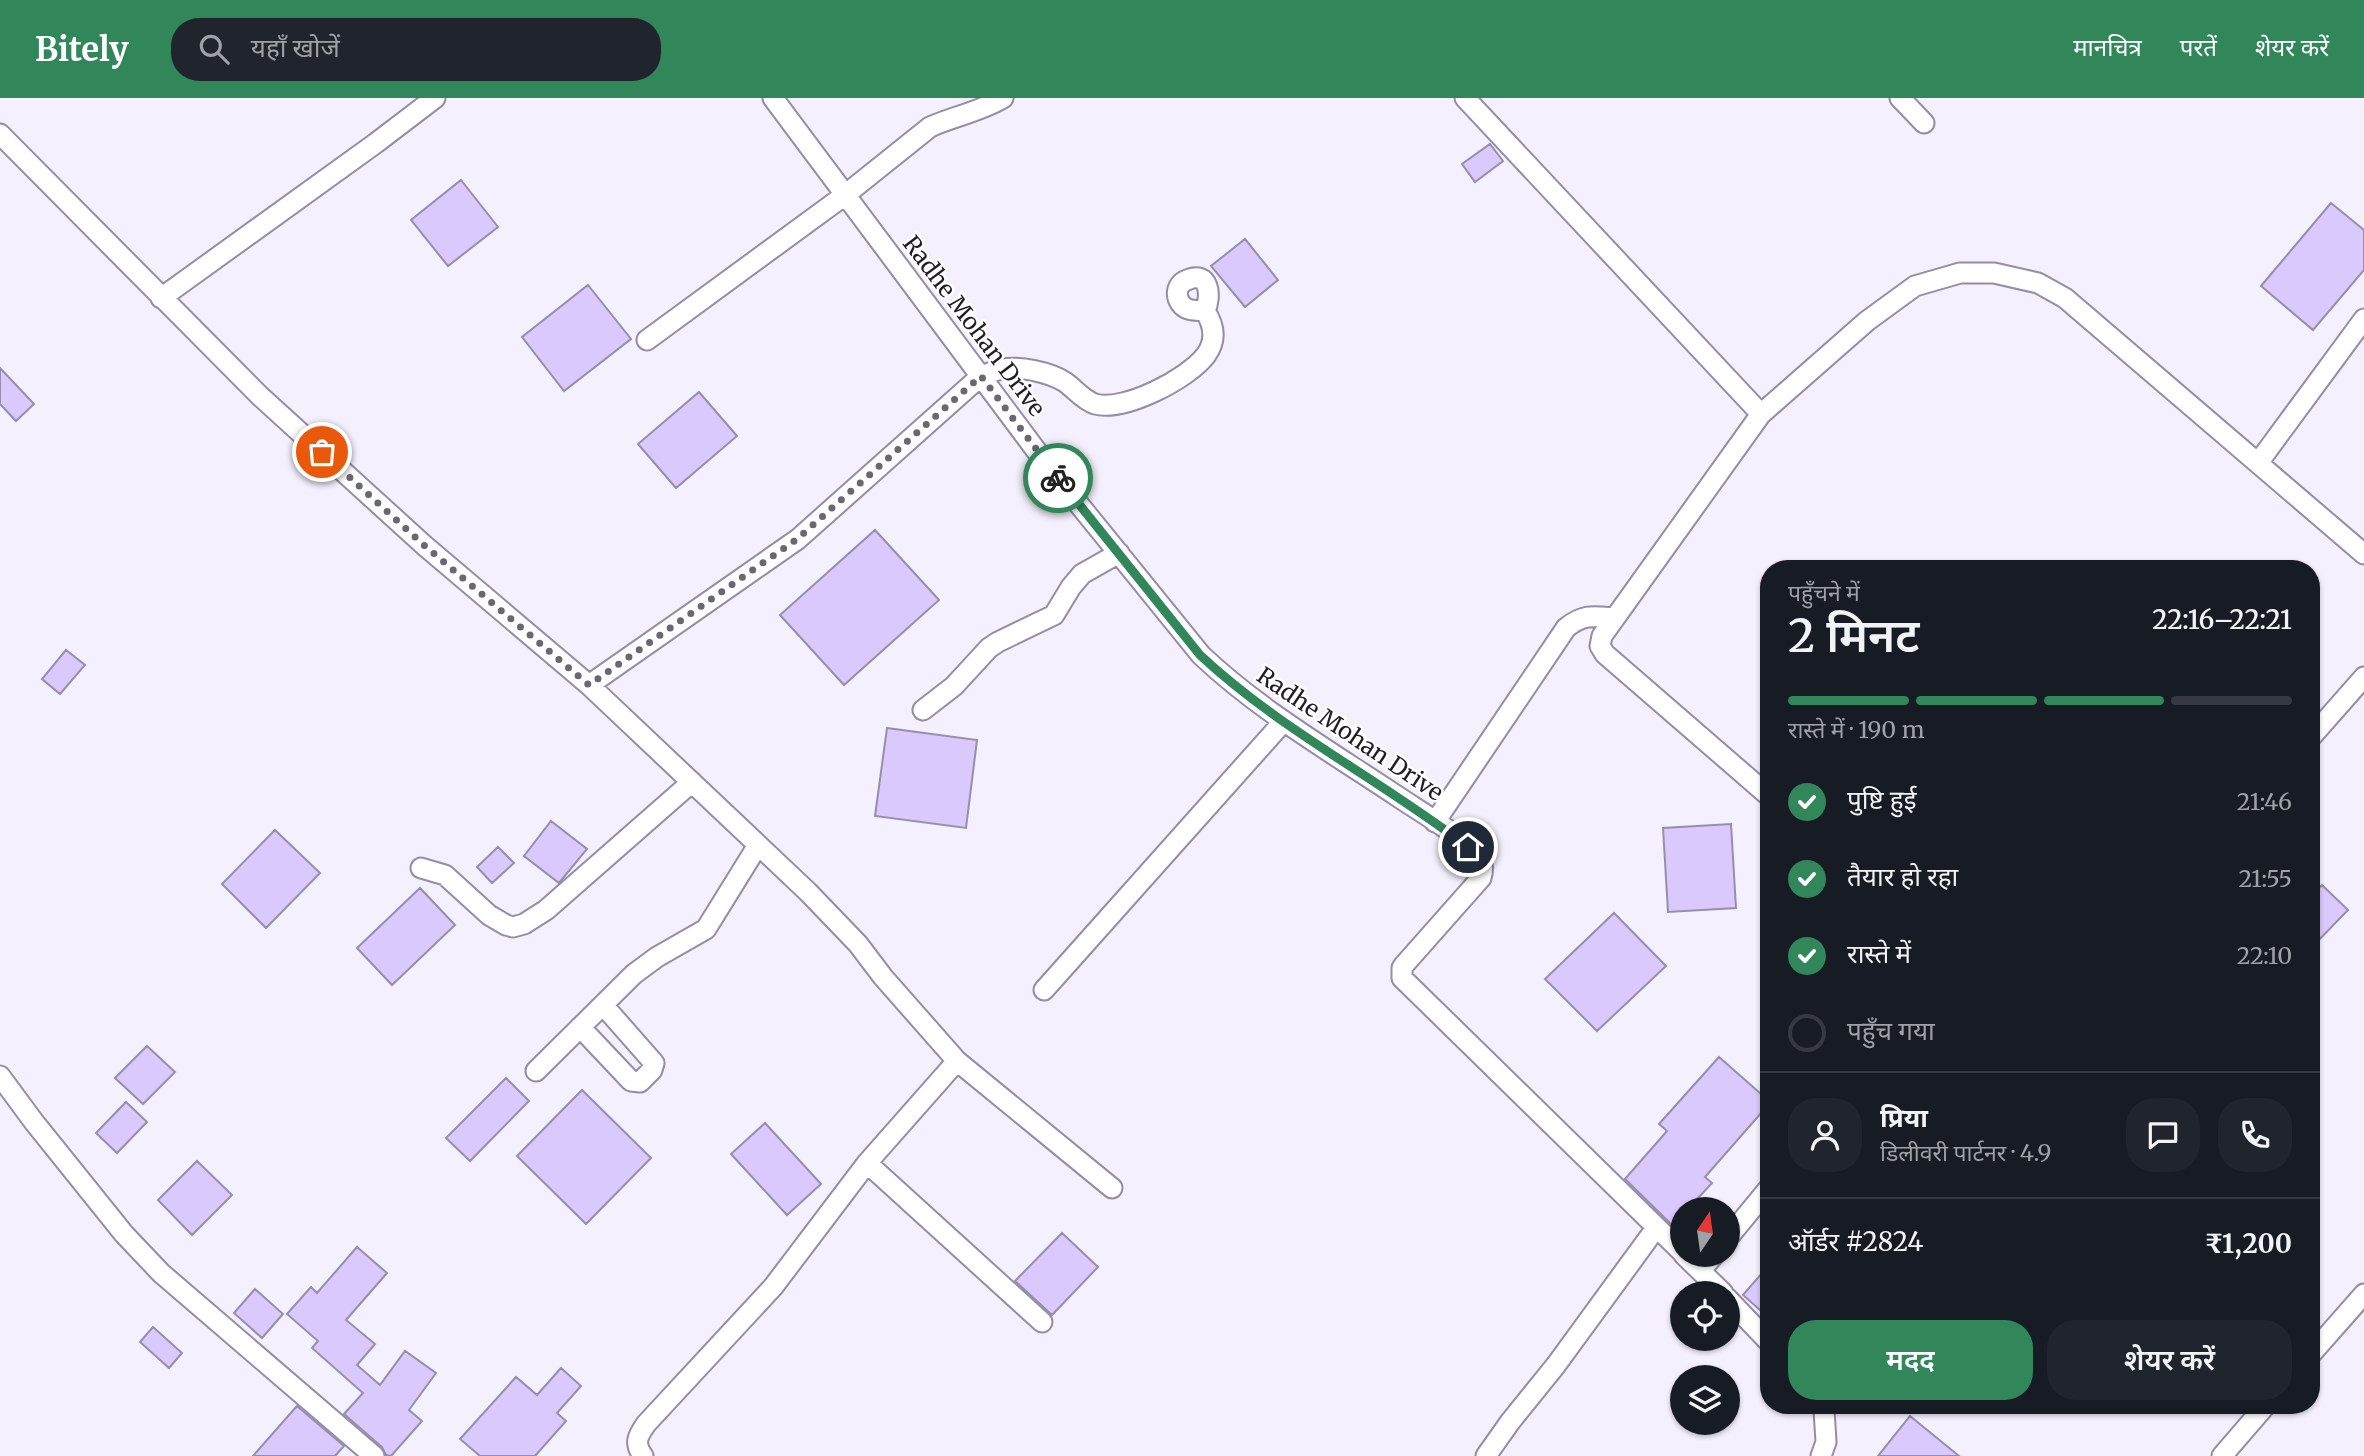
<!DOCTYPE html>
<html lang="hi">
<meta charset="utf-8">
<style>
body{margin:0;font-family:Merriweather,"Noto Sans Devanagari",serif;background:#20242c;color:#f1f3f6;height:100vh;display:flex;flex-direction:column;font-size:26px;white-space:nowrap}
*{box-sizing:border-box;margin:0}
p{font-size:23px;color:#9ea1a6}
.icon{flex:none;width:38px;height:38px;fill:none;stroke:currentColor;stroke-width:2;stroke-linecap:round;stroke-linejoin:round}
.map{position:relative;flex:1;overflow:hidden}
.drawer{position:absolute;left:1760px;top:462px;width:560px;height:854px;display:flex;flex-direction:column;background:#171b24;border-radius:28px;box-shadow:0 2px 5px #0004}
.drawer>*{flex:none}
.needle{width:46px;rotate:13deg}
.buttons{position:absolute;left:1670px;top:1099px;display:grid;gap:14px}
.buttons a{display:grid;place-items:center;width:70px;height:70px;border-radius:50%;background:#171b24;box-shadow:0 2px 5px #0004;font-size:35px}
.pin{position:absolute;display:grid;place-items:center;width:60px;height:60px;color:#fff;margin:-30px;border:4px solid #fff;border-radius:50%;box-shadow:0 2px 7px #0007}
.courier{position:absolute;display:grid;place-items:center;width:70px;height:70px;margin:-35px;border:5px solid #31875a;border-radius:50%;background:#fff;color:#222;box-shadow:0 2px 9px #0007}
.summary em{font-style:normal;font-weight:600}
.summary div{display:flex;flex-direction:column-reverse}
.summary{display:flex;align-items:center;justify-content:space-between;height:119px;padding:0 28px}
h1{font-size:46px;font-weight:600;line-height:52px}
.bar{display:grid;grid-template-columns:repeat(4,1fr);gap:10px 7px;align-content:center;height:84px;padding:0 28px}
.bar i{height:9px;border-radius:5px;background:#363941}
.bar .active{background:#31875a}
.bar p{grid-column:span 4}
.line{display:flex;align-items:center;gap:18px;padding:0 28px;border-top:2px solid #363941}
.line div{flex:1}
.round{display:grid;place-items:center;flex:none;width:74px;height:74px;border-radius:28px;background:#20242c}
ol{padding:0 28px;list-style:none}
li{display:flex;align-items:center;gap:21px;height:77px}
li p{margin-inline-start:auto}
li .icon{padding:7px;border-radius:50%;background:#31875a;color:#fff;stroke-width:4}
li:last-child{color:#9ea1a6}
li i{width:38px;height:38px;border:4px solid #363941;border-radius:50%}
.button{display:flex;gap:14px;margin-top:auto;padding:14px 28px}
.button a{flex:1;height:80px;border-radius:28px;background:#31875a;color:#fff;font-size:28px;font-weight:600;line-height:80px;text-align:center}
.button a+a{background:#20242c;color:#f1f3f6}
header{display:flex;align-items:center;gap:42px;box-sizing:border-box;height:98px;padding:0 35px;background:#31875a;color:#fff}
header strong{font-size:33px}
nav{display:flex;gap:38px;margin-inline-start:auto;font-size:24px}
.search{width:490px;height:63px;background:#20242c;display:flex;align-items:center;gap:18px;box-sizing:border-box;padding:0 24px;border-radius:28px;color:#9ea1a6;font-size:26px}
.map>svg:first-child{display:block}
.building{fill:#dac9fc;stroke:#978eab;stroke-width:2}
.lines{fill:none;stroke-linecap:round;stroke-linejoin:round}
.minor-casing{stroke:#958ca8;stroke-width:23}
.minor{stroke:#fff;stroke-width:19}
.done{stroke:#6a6773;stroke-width:7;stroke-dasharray:0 12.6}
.route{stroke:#31875a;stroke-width:9}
.labels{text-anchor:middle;stroke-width:5;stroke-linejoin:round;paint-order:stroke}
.street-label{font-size:23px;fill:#201d28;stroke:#fff}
</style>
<header>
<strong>Bitely</strong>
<div class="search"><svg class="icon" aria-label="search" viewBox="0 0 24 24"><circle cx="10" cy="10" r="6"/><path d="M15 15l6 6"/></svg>यहाँ खोजें</div>
<nav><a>मानचित्र</a><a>परतें</a><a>शेयर करें</a></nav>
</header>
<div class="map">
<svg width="2364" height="1358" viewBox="0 0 2364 1358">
<rect width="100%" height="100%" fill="#f4f0fd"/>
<path class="building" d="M1490 46 1503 63 1475 84 1462 66Z
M461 82 498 129 448 168 411 122Z
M2331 105 2364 132V172L2313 232 2261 188Z
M1245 141 1278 182 1245 209 1211 168Z
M588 187 631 241 564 293 522 239Z
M0 270 34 306 16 323 0 306Z
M699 294 737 338 676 390 638 346Z
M875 432 939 502 844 587 780 517Z
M66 552 85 567 60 596 42 581Z
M887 630 977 642 966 730 875 718Z
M551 723 587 751 559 785 524 758Z
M1731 726 1736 810 1668 814 1663 730Z
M275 732 320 775 266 830 222 786Z
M498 749 514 765 492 785 477 769Z
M2322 787 2348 812 2312 849V797Z
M420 790 455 827 392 887 357 850Z
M1614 815 1666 868 1597 933 1545 881Z
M147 948 175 974 143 1006 115 980Z
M1719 959 1769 1003V1006L1705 1079 1712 1085 1688 1111H1682V1119L1673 1128 1625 1081 1667 1033 1659 1026Z
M506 980 529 1003 470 1063 446 1040Z
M582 992 651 1060 586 1126 517 1058Z
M126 1004 147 1024 117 1055 96 1035Z
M765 1025 821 1086 787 1117 731 1056Z
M197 1063 232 1097 192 1137 158 1102Z
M1062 1135 1098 1169 1052 1217 1015 1183Z
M357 1149 387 1175 346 1222 375 1246 357 1267 380 1287 405 1253 436 1275 409 1312 422 1323 391 1358 386 1357 382 1349 344 1316 363 1295 312 1250 318 1243 287 1216 311 1189 317 1195Z
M1769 1167V1220L1743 1197Z
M255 1191 283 1216 262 1240 234 1215Z
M153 1229 182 1255 169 1270 140 1244Z
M561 1270 581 1288 557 1315 566 1323 535 1358H480L460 1341 516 1279 537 1297Z
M297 1308 344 1348 335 1358H253Z
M1910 1318 1959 1358H1878Z"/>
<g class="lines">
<defs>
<path id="minor" d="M773 0 1047 367 1201 557C1259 612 1331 654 1397 698 1419 713 1464 739 1479 759 1484 766 1483 773 1481 780L1404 867 1402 870V880L1682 1154
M1465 0 1761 316
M1900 0 1924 25
M0 36 260 298 425 448 589 587 808 794 858 846 883 879 957 963 867 1065 773 1189 646 1326C637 1339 634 1345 643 1358
M161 200 376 45 435 0
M647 242 845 97 930 29C954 18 980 14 1003 0
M2258 365 2364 221
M589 587 798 441 981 278C988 276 995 272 1002 271 1020 268 1049 274 1065 284 1075 291 1083 302 1095 306 1124 314 1188 281 1206 257 1217 242 1214 227 1205 213 1212 197 1209 172 1187 182 1173 187 1175 206 1188 211 1193 213 1200 212 1205 213
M923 612 954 588 989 550 998 544 1054 517 1071 489 1082 476 1119 455
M2312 638 2364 579
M1769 698 1605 556 1600 548 1602 538 1761 316 1867 223 1915 188 1960 175H1994L2038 185 2065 200 2364 456
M1435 724 1566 530C1583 516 1593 518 1614 520
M421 770 445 777 489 817 506 827 513 829 524 826 546 812 692 684
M1044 892 1284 623
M580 929 631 983 640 984 652 972 654 965 603 907
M957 963 1112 1090
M536 973 634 876 657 859 706 831 758 747
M0 978 34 1024 124 1136 161 1175 374 1358
M867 1065 1042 1224
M1727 1141 1769 1090
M1684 1157 1723 1195
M1701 1172 1714 1157
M1727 1200 1769 1244
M2312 1255 2364 1196
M1486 1358 1510 1324 1556 1267 1656 1130
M1821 1358 1826 1344 1824 1312 1822 1307
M2222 1358 2266 1307"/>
</defs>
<use href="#minor" class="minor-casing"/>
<use href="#minor" class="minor"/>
</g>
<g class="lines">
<path class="done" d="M322 354 425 448 589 587 797 441 981 278 1058 380"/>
<path class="route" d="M1058 380 1200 557C1280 632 1381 682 1468 749"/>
</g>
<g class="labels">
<g class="street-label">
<text transform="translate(974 228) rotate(53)" y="8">Radhe Mohan Drive</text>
<text transform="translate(1350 636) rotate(34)" y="8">Radhe Mohan Drive</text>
</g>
</g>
</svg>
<div class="buttons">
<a><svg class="needle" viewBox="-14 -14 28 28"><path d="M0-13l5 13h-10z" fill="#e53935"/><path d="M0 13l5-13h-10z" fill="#9ea1a6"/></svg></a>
<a><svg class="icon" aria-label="locate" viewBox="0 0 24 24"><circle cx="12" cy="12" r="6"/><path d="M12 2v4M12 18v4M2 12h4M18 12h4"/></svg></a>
<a><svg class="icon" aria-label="layers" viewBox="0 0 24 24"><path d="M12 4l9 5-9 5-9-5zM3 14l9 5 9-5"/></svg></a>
</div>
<div class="pin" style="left:322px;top:354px;background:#ea580c"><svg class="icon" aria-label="bag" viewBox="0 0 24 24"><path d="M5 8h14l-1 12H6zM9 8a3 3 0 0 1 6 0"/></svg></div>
<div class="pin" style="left:1468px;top:749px;background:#1f2937"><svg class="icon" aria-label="home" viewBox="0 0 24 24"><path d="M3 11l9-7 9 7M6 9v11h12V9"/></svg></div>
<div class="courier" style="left:1058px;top:380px"><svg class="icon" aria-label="bike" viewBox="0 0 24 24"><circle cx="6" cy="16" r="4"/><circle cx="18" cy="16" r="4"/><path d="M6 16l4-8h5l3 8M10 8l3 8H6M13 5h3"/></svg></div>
<section class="drawer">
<div class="summary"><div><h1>2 मिनट</h1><p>पहुँचने में</p></div><em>22:16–22:21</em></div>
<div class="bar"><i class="active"></i><i class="active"></i><i class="active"></i><i></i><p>रास्ते में · 190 m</p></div>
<ol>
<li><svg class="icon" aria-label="check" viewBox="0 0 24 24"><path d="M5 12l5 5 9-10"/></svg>पुष्टि हुई<p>21:46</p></li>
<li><svg class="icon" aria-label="check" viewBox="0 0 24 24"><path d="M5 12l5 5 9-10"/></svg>तैयार हो रहा<p>21:55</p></li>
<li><svg class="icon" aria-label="check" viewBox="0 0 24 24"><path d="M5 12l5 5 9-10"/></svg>रास्ते में<p>22:10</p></li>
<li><i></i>पहुँच गया</li>
</ol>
<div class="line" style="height:126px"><a class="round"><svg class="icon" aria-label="person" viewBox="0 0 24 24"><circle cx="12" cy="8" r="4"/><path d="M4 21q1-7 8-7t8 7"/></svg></a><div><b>प्रिया</b><p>डिलीवरी पार्टनर · 4.9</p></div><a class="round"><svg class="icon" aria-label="chat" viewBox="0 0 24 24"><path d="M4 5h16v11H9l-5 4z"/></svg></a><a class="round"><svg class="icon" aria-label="phone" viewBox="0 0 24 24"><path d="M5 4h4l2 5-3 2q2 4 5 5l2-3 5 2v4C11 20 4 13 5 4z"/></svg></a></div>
<div class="line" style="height:91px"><div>ऑर्डर #2824</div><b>₹1,200</b></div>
<div class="button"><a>मदद</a><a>शेयर करें</a></div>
</section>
</div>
